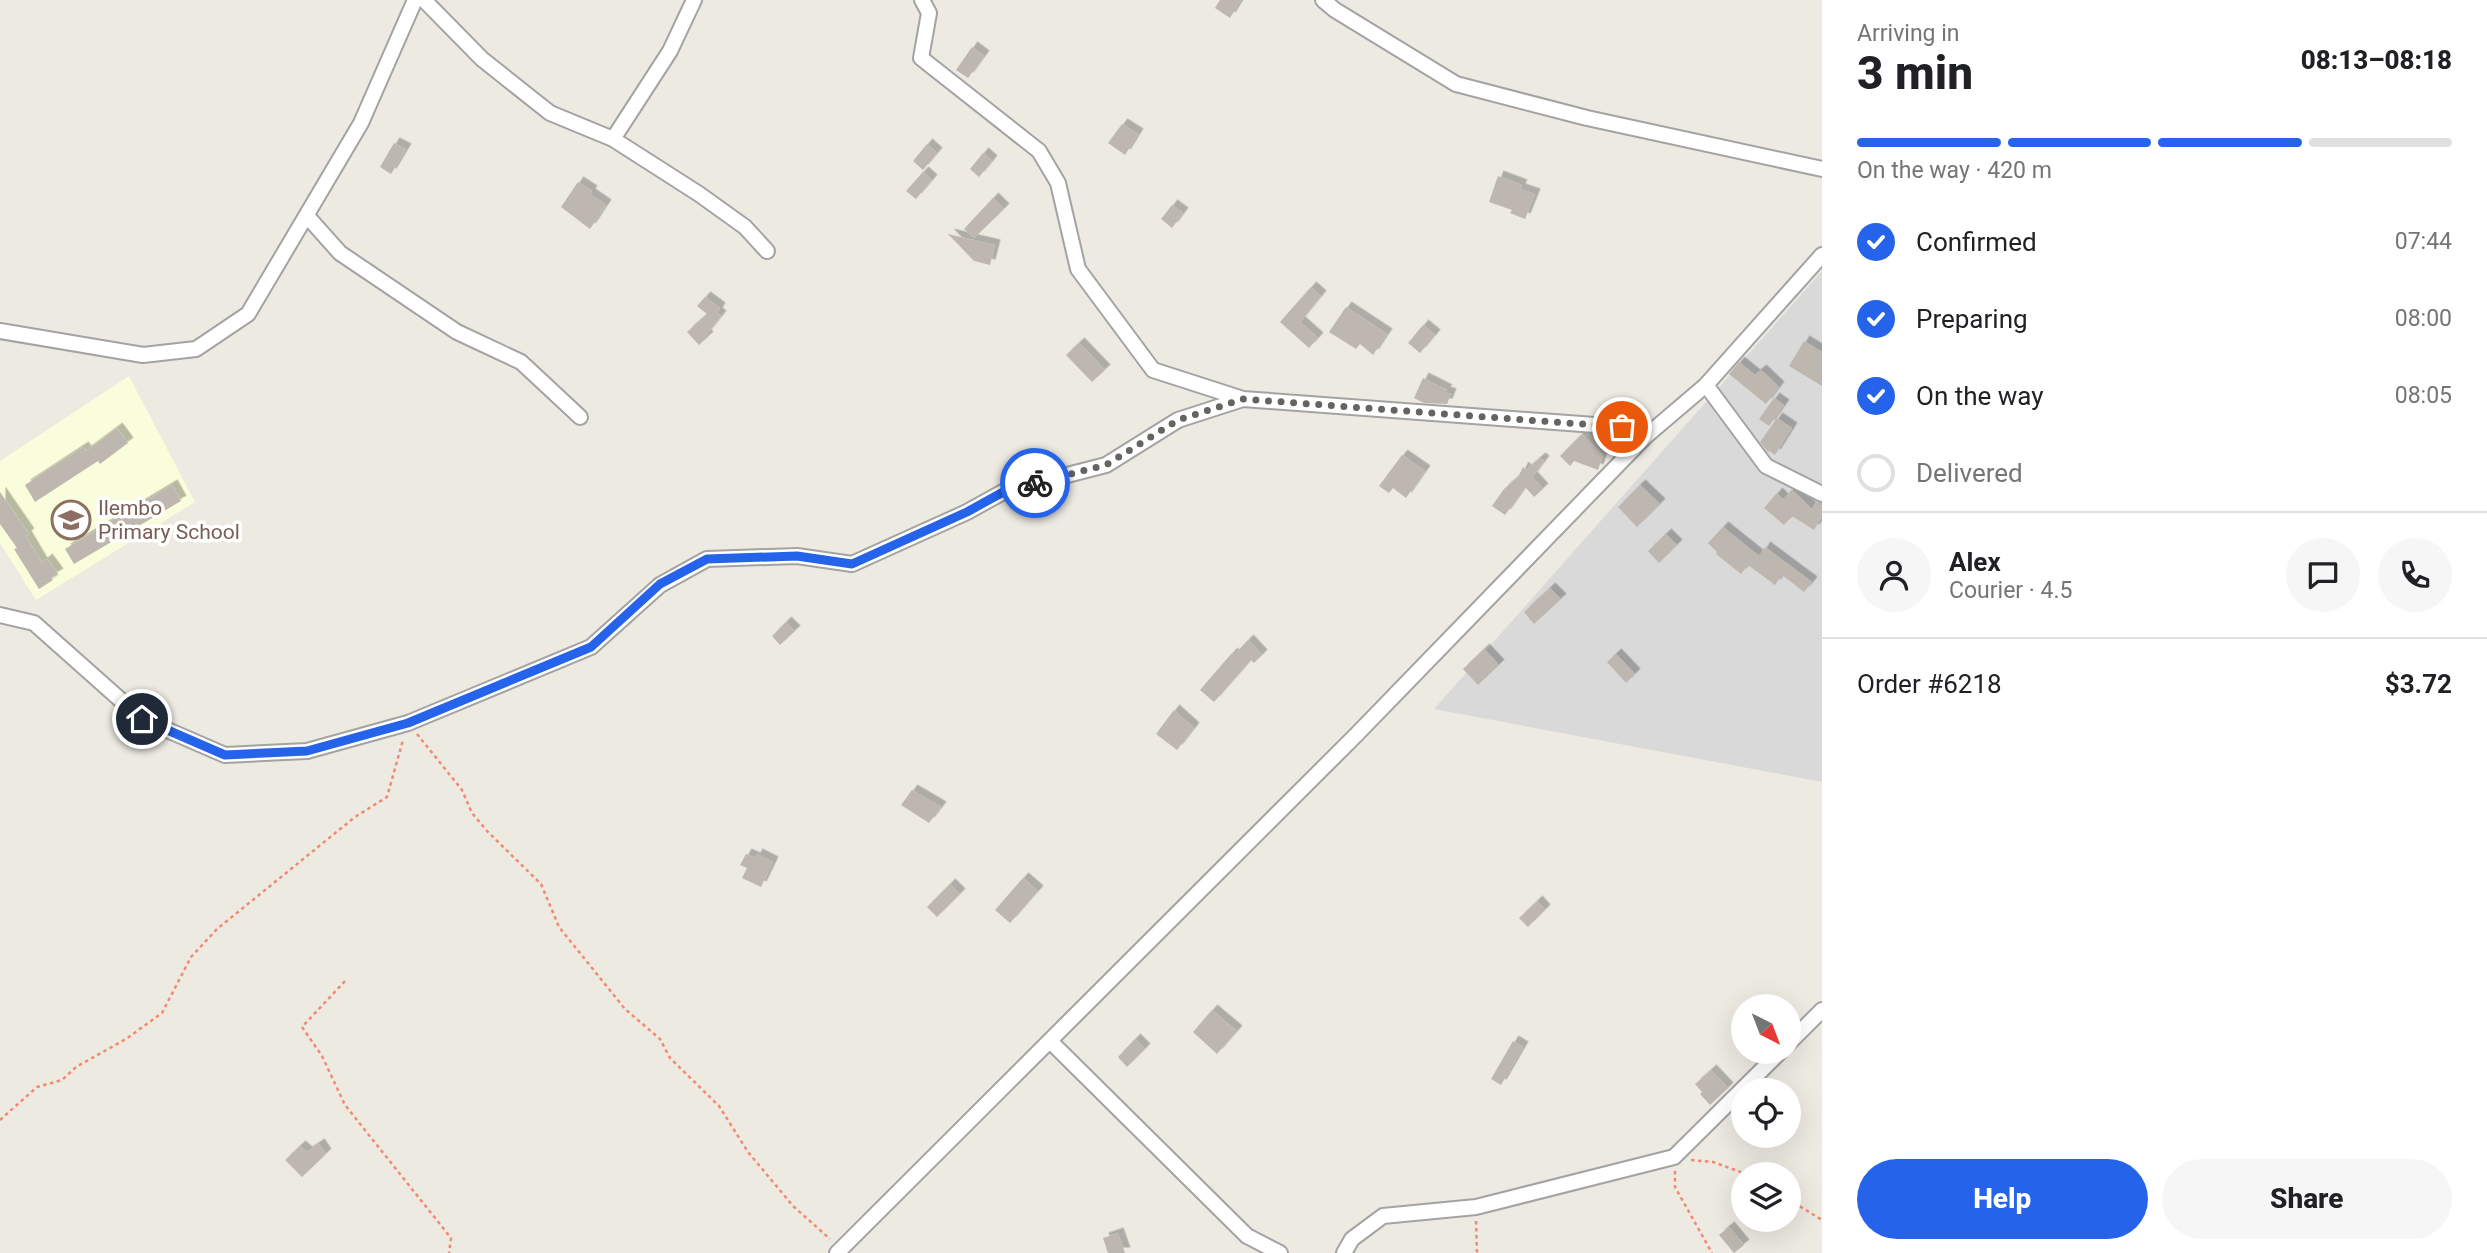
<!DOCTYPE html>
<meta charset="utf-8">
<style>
body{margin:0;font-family:Roboto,sans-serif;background:#f6f6f6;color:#202124;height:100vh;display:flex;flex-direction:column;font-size:26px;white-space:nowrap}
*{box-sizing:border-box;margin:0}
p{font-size:23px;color:#757577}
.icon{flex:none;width:38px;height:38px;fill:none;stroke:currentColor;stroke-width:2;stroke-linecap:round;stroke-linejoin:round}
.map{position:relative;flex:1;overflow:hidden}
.sheet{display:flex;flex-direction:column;background:#fff;width:665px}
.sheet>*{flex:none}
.needle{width:46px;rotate:138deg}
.controls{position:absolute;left:1731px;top:994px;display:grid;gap:14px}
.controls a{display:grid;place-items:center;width:70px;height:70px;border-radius:50%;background:#fff;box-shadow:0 7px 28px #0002;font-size:35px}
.pin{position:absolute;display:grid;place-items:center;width:60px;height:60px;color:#fff;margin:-30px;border:4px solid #fff;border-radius:50%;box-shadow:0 2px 7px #0007}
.courier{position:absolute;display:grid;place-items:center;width:70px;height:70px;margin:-35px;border:5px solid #2563eb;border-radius:50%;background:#fff;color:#222;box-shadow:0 2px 9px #0007}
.summary em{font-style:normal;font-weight:800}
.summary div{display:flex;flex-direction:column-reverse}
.summary{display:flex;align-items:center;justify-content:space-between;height:119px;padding:0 35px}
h1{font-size:46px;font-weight:800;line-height:52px}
.bar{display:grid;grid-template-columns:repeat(4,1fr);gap:10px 7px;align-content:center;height:84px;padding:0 35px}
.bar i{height:9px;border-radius:5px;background:#e0e0e0}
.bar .on{background:#2563eb}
.bar p{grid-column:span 4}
.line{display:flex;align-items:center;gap:18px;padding:0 35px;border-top:2px solid #e0e0e0}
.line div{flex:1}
.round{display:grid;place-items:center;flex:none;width:74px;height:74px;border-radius:37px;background:#f6f6f6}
ol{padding:0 35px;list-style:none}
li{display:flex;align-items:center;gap:21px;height:77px}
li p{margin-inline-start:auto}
li .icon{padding:7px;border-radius:50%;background:#2563eb;color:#fff;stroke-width:4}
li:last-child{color:#757577}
li i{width:38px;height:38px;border:4px solid #e0e0e0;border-radius:50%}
.primary-button{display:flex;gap:14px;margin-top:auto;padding:14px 35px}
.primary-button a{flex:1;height:80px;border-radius:42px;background:#2563eb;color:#fff;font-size:28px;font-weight:800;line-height:80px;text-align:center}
.primary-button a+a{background:#f6f6f6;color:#202124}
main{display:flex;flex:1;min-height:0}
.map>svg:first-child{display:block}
.residential{fill:#dad9d9}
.education{fill:#f9fddb}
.building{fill:#bdb7af;filter:url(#shadow)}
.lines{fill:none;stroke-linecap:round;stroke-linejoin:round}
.minor-casing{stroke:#a3a3a3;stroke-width:18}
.path{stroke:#f18a6f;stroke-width:2.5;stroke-dasharray:3.5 3.5;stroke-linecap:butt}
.minor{stroke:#fff;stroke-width:14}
.done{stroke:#656461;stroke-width:7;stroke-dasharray:0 12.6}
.route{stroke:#2563eb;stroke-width:9}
.labels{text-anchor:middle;stroke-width:7;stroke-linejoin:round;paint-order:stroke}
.education-label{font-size:21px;fill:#785e54;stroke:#fff;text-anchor:start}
</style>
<main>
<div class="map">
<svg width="1822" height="1253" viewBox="0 0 1822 1253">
<defs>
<filter id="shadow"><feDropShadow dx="5.5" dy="-5.5" stdDeviation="0" flood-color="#0004"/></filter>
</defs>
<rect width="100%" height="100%" fill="#edeae2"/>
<path class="residential" d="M1822 271V782L1434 709Z"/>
<path class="education" d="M129 376 195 502 36 600 0 543V461Z"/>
<path class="building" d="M1220 0H1241L1230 18 1215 8Z
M972 47 984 56 968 78 956 70Z
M1122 124 1138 134 1125 155 1108 143Z
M394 143 406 149 391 174 380 167Z
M927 144 937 153 923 170 913 161Z
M983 153 992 161 979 177 970 169Z
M923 172 932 180 916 199 906 191Z
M1498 176 1522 185 1520 189 1535 194 1525 219 1510 213 1512 210 1489 202Z
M578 182 592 191 590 194 606 205 590 229 561 207Z
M993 198 1004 209 974 238 964 229Z
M1172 205 1183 213 1172 228 1161 219Z
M948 234 995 245 990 265 974 261Z
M1311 287 1321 296 1300 322 1318 338 1309 348 1280 322Z
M705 297 720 308 717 313 721 316 706 335 708 337 699 345 687 332 707 314 697 306Z
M1346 307 1387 334 1373 355 1360 344 1356 349 1329 332Z
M1423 325 1435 335 1420 353 1408 343Z
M1804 341 1822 352V386L1789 366Z
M1079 343 1105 370 1092 382 1066 355Z
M1739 362 1755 375 1761 370 1779 387 1766 404 1729 374Z
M1423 378 1447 390 1445 392 1451 394 1447 404 1424 403 1414 398Z
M1774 398 1784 405 1769 426 1759 419Z
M1777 418 1792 428 1775 455 1769 451 1768 452 1760 442Z
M117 428 128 443 100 464 98 461 35 502 25 485 83 447 86 451Z
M1582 434 1603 455 1598 470 1574 461 1570 466 1560 456Z
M1402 455 1425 471 1406 498 1393 488 1389 493 1379 486Z
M1540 458 1544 461 1532 477 1543 489 1534 497 1525 487 1505 515 1492 506 1504 489 1518 477 1523 467 1526 470Z
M172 485 181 501 74 564 65 549Z
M1640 485 1660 504 1637 527 1618 507Z
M1792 490 1812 509 1816 502 1822 504V517L1814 530 1792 516 1784 525 1764 508 1777 493 1783 499Z
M0 492 29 534 26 536 42 563 47 559 58 574 51 578 53 580 39 589 14 549 17 548 0 524Z
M1723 527 1759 556 1765 547 1812 582 1804 592 1782 575 1775 585 1748 565 1741 574 1716 554 1717 552 1708 543Z
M1666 534 1677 545 1659 563 1648 551Z
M1550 588 1561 599 1534 624 1524 612Z
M786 622 795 631 780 645 772 636Z
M1248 640 1262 655 1254 663 1251 660 1214 702 1200 690 1232 653 1234 655Z
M1484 649 1499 665 1478 685 1463 669Z
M1616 654 1635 674 1626 683 1607 662Z
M1174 710 1194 728 1177 750 1156 734Z
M912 790 941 807 929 823 901 805Z
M746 854 755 858 757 854 773 862 761 887 742 878 747 868 740 865Z
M1023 878 1038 891 1010 923 995 910Z
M950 884 960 894 937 917 927 907Z
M1537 901 1545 910 1528 927 1519 918Z
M1212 1010 1237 1031 1217 1054 1193 1032Z
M1135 1039 1145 1049 1127 1067 1118 1057Z
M1513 1041 1523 1047 1501 1085 1491 1079Z
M1711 1070 1728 1088 1710 1105 1700 1094 1702 1092 1695 1084Z
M319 1144 326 1154 302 1177 285 1160 300 1146 307 1152Z
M1729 1227 1744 1245 1734 1253 1719 1235Z
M1118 1233 1125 1253H1108L1103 1238Z"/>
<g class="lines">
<defs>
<path id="minor" d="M424 0 482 59 550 113 613 139 699 194 745 227 767 251
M922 0 929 13 921 58 1039 151 1058 183 1078 269 1153 370 1243 399
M1323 0 1335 10 1456 84 1587 118 1822 169
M613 139 670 51 694 0
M307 216 340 253 457 332 521 362 580 417
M0 331 143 355 196 349 248 314 361 123 415 0
M1706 385 1766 466 1822 494
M0 615 34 623 142 719 225 755 307 751 408 723 591 647 660 585 707 559 797 556 852 564 967 512 1005 491 1106 465 1178 420 1243 399 1622 427 1645 437
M1051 1042 1247 1236 1280 1253
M1788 1044 1822 1010
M837 1253 1357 734 1645 437 1706 385 1822 255
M1344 1253 1352 1239 1383 1216 1476 1207 1674 1157 1780 1052"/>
</defs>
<use href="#minor" class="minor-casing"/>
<path class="path" d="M417 734 462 790 472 813 487 831 541 884 559 927 625 1009 660 1039 670 1058 719 1106 748 1152 793 1206 830 1239
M345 981 302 1027 322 1056 345 1105 451 1238 449 1253
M0 1120 37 1087 62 1080 76 1067 126 1039 162 1013 191 957 217 929 355 817 387 797 403 740
M1691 1160 1713 1162 1746 1174
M1675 1171V1187L1712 1253
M1788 1199 1822 1220
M1476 1221 1477 1253"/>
<use href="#minor" class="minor"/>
</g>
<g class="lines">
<path class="done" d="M1035 483 1106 465 1178 420 1243 399 1622 427"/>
<path class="route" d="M142 719 225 755 307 751 408 723 591 647 660 584 707 559 797 556 852 564 967 512 1005 491 1035 483"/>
</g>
<defs>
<symbol id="school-ring" viewBox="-11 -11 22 22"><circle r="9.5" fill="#fff" stroke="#8d6e63" stroke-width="1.5"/><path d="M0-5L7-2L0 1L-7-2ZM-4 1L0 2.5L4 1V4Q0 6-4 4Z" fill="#8d6e63"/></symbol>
</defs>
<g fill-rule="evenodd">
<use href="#school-ring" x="49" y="498" width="44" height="44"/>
</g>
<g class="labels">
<g class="education-label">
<text x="98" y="515">Ilembo<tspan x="98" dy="24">Primary School</tspan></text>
</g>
</g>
</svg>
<div class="controls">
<a><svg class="needle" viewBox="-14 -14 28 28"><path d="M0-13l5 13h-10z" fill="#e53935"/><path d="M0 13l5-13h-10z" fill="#757577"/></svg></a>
<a><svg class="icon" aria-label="locate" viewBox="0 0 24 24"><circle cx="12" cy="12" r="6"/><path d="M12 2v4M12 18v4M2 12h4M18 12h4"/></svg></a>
<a><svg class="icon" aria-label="layers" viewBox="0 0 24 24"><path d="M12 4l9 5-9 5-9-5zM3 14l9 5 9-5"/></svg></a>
</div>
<div class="pin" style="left:1622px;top:427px;background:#ea580c"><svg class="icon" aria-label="bag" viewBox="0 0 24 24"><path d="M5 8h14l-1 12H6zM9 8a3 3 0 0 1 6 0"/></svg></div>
<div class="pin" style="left:142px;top:719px;background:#1f2937"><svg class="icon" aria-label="home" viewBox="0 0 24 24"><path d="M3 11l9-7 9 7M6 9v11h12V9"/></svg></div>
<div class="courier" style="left:1035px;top:483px"><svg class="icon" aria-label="bike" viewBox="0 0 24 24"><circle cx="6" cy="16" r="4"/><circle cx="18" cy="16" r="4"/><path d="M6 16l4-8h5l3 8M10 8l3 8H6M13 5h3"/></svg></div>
</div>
<section class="sheet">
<div class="summary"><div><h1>3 min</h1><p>Arriving in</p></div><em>08:13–08:18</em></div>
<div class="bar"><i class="on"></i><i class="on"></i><i class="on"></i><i></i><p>On the way · 420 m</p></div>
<ol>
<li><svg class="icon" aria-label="check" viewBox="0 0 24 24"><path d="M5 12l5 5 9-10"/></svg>Confirmed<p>07:44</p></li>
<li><svg class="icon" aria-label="check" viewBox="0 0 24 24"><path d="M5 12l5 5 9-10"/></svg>Preparing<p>08:00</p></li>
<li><svg class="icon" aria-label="check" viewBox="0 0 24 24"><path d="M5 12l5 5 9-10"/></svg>On the way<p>08:05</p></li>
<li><i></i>Delivered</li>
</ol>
<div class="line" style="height:126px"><a class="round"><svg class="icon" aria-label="person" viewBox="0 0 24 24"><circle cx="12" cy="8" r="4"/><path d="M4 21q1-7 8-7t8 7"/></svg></a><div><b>Alex</b><p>Courier · 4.5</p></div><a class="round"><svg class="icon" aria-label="chat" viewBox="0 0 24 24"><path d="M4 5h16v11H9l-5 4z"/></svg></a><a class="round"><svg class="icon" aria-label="phone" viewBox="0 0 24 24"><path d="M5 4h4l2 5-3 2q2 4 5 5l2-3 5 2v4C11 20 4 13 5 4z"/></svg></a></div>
<div class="line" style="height:91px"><div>Order #6218</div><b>$3.72</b></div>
<div class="primary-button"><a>Help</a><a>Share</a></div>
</section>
</main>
